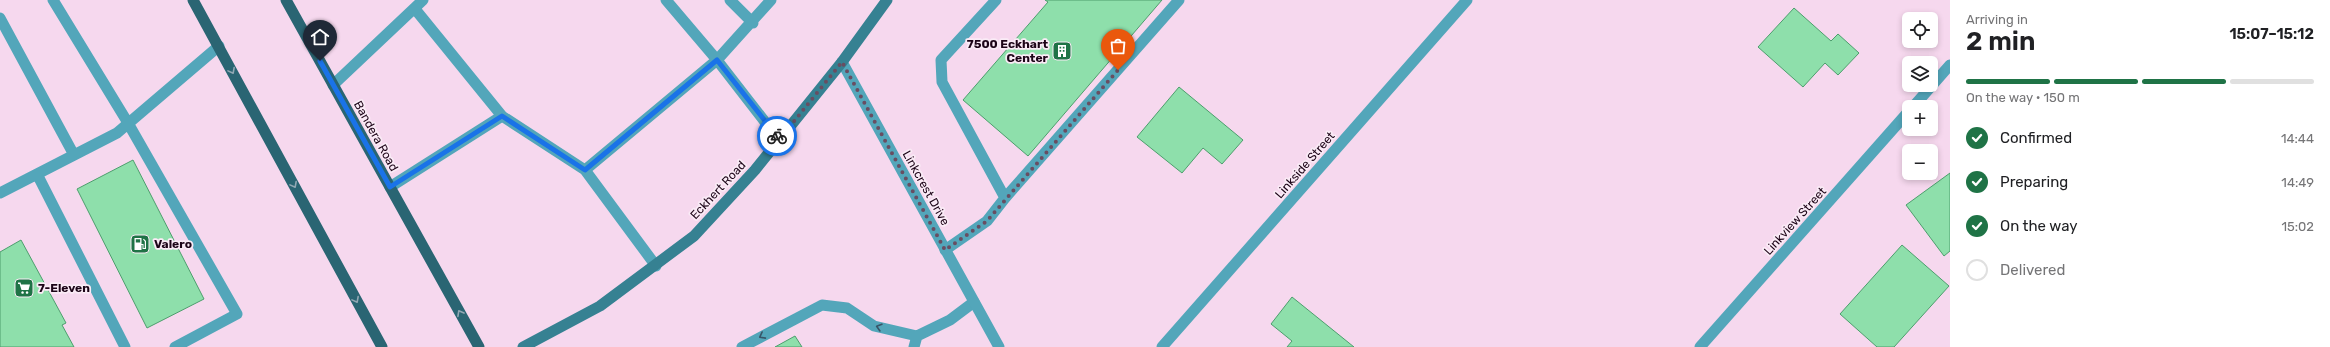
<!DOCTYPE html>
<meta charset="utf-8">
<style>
body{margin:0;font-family:Rubik,sans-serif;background:#f2f2f2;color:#202124;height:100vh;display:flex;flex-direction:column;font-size:15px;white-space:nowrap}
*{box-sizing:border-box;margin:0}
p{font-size:13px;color:#757577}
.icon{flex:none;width:22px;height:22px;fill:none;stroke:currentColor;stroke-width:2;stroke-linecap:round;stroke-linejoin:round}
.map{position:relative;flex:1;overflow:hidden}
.drawer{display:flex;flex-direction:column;background:#fff;width:380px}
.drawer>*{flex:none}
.fabs{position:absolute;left:1902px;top:12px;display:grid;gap:8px}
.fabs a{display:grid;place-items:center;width:36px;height:36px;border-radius:6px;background:#fff;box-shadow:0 2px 6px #0003;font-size:20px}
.pin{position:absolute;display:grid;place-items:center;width:34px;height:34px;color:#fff;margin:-41px -17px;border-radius:50% 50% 50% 0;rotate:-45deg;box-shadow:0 0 4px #0007}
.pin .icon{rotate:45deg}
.courier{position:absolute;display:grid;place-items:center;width:40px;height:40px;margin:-20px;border:3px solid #1a73e8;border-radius:50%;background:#fff;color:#222;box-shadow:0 1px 5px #0007}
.overview em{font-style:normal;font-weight:600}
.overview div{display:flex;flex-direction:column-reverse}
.overview{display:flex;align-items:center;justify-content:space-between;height:68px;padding:0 16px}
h1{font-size:26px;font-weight:600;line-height:30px}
.bar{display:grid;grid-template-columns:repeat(4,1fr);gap:6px 4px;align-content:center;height:48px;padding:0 16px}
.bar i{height:5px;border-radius:3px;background:#e0e0e0}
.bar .on{background:#1f7346}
.bar p{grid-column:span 4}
ol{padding:0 16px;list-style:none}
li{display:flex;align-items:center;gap:12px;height:44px}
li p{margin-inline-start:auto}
li .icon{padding:4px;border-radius:50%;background:#1f7346;color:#fff;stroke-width:4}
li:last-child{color:#757577}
li i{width:22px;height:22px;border:2px solid #e0e0e0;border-radius:50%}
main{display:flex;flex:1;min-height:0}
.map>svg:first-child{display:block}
.building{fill:#8edfab;stroke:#4d9e6d}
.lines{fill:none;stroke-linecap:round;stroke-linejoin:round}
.service{stroke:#53a6ba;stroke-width:11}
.minor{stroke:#53a6ba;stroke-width:11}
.secondary{stroke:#368192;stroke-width:11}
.primary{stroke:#2a6573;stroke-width:11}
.oneway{stroke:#92a8b4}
.oneway2{stroke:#385568}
.done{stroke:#684e62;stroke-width:4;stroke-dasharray:0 7.2}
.route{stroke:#1a73e8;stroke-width:5}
.labels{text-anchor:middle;stroke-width:3.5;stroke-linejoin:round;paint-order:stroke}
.poi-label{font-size:12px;font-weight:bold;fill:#1c0417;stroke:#faebf6;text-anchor:start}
.street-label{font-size:12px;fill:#1c0417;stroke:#faebf6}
</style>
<main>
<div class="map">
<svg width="1950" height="347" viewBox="0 0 1950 347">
<rect width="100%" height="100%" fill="#f6d8ee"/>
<path class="building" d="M1045 0H1162L1028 156 963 100 1048 2Z
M1794 8 1831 41 1838 34 1859 53 1838 75 1825 63 1803 87 1758 47Z
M1179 87 1243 140 1222 164 1203 148 1182 173 1137 137Z
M133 160 204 299 147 328 77 189Z
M1950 173V251L1944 256 1906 205Z
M21 240 66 323 62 325 74 347H0V252Z
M1902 245 1949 286 1894 347H1877L1840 314Z
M1292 297 1354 347H1287L1292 341 1271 324Z
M795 336 802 347H775Z"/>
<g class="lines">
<path class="service" d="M53 0 128 123 237 314 175 347
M666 0 717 60 771 0
M730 0 753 23
M0 18 74 155
M333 85 423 0
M502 116 585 170
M37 174 125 347
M390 187 502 116 415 9
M0 193 117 133 219 46
M1005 198 1179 0
M945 250 987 221 1005 198 942 82 941 60 996 0
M656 266 585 170 717 60 779 140
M742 347 822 305 847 308 874 326 917 336 950 320 974 302
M914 347 917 336"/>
<path class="minor" d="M842 62 999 347
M1913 107 1950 65
M1162 347 1467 0
M1700 347 1909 111"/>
<path class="secondary" d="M523 347 600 306 694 236 755 170 842 62 887 0"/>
<path class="primary" d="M193 0 382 347
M286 0 479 347"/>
</g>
<defs><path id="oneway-chevron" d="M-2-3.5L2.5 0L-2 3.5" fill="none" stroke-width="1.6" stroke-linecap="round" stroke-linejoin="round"/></defs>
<g class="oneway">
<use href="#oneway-chevron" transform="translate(232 71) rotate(62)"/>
<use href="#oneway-chevron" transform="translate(294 185) rotate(62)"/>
<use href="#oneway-chevron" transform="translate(356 300) rotate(62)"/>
<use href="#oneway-chevron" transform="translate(460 313) rotate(-119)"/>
</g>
<g class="oneway2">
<use href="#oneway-chevron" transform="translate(879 327) rotate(-164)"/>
<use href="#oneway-chevron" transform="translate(762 336) rotate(152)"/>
</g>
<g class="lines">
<path class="done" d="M777 136 779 140 842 62 945 250 987 221 1118 70"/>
<path class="route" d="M320 61 390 187 502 116 585 170 717 60 777 136"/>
</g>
<defs>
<symbol id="building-square" viewBox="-11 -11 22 22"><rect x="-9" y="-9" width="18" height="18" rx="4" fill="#1f7346" stroke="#faebf6"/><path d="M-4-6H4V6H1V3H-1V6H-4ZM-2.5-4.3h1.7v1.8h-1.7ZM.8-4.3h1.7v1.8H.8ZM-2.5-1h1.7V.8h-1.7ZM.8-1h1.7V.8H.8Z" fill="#fff"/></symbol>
<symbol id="fuel-square" viewBox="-11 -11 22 22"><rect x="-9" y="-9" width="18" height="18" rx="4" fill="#1f7346" stroke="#faebf6"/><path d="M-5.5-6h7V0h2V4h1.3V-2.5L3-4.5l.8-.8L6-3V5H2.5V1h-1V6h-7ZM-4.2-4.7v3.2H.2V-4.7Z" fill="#fff"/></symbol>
<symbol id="supermarket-square" viewBox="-11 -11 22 22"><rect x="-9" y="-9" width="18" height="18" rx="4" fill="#1f7346" stroke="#faebf6"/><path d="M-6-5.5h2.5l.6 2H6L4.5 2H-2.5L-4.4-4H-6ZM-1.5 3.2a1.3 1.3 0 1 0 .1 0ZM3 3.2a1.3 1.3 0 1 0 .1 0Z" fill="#fff"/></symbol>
</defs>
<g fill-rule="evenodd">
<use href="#building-square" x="1051" y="40" width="22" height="22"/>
<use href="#fuel-square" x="129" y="233" width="22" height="22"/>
<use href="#supermarket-square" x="13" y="277" width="22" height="22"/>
</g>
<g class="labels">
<g class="poi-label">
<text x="1048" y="48" text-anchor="end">7500 Eckhart<tspan x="1048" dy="14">Center</tspan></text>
<text x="154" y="248">Valero</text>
<text x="38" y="292">7-Eleven</text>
</g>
<g class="street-label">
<text transform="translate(376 136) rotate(61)" y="4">Bandera Road</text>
<text transform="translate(1305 165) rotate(-49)" y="4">Linkside Street</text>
<text transform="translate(926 188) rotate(61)" y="4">Linkcrest Drive</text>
<text transform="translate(718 190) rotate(-47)" y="4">Eckhert Road</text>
<text transform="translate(1795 221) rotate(-48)" y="4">Linkview Street</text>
</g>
</g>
</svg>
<div class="fabs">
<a><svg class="icon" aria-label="locate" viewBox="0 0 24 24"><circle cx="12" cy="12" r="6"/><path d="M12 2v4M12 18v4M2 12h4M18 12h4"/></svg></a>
<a><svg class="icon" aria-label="layers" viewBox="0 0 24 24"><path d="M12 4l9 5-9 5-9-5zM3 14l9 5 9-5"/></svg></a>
<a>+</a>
<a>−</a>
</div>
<div class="pin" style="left:1118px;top:70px;background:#ea580c"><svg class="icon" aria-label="bag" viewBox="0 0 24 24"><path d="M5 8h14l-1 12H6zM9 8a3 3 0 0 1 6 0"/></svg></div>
<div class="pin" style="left:320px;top:61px;background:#1f2937"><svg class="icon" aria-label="home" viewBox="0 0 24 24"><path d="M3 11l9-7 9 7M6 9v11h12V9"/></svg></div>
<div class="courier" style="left:777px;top:136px"><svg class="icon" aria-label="bike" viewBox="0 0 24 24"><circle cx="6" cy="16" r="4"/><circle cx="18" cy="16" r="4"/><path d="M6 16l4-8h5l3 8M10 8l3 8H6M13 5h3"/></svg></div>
</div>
<section class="drawer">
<div class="overview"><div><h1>2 min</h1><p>Arriving in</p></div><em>15:07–15:12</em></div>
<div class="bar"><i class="on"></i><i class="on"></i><i class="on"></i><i></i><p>On the way · 150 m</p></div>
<ol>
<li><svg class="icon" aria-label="check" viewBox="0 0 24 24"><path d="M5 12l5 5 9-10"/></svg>Confirmed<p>14:44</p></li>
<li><svg class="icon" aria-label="check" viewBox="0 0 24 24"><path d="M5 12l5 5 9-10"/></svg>Preparing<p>14:49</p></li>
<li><svg class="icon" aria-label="check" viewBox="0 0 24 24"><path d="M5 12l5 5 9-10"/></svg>On the way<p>15:02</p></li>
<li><i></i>Delivered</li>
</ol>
</section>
</main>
